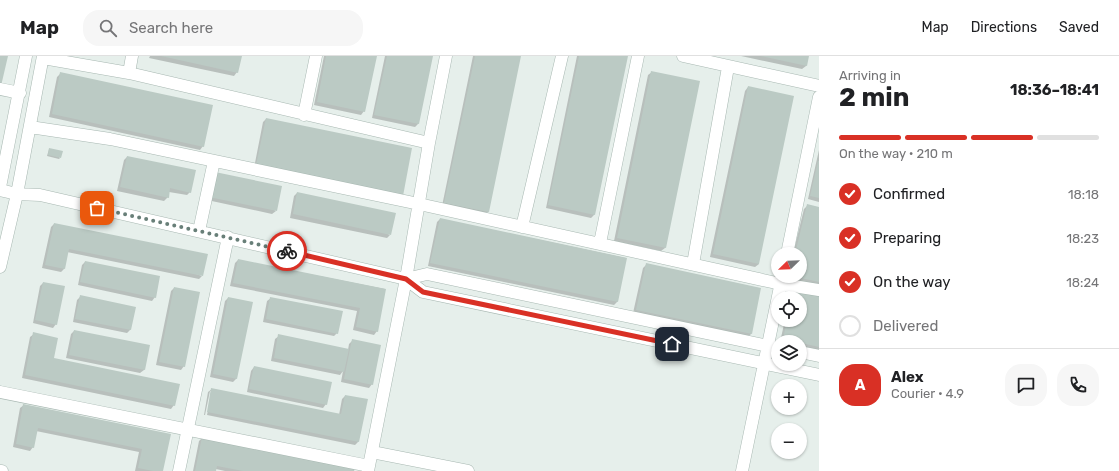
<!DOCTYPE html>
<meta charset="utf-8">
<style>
body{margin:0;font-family:Rubik,sans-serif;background:#f6f6f6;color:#202124;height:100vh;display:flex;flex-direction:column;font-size:15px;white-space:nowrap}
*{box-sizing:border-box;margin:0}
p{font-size:13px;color:#757577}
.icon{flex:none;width:22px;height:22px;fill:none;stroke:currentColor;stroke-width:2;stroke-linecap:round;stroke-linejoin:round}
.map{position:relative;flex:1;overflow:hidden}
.side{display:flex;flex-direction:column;background:#fff;width:300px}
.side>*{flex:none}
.needle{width:26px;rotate:247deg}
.fabs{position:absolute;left:771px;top:191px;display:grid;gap:8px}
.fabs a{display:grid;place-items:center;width:36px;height:36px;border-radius:50%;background:#fff;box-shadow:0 1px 3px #0004;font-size:20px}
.pin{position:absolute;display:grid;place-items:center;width:34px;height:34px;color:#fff;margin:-17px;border-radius:8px;box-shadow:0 2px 6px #0006}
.courier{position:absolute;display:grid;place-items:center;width:40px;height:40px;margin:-20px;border:3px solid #d93025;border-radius:50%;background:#fff;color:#222;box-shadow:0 1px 5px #0007}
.headline em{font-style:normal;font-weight:700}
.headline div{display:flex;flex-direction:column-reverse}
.headline{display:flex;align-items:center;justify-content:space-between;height:68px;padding:0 20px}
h1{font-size:26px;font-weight:700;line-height:30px}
.bar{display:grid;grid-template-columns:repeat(4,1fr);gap:6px 4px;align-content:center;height:48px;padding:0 20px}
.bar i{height:5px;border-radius:3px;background:#e0e0e0}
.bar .active{background:#d93025}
.bar p{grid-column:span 4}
.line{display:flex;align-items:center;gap:10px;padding:0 20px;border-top:1px solid #e0e0e0}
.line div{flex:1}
.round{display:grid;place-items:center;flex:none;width:42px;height:42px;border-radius:16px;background:#f6f6f6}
ol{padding:0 20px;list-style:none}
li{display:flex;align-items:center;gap:12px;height:44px}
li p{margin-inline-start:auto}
li .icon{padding:4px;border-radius:50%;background:#d93025;color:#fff;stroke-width:4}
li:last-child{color:#757577}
li i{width:22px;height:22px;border:2px solid #e0e0e0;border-radius:50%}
header{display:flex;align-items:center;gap:24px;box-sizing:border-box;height:56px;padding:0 20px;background:#fff;border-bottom:1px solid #e0e0e0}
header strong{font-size:19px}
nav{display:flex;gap:22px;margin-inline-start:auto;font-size:14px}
.search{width:280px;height:36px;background:#f6f6f6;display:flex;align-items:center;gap:10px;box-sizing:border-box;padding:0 14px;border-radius:16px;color:#757577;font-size:15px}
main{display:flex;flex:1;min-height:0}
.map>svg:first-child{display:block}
.shadow{fill:#0003}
.building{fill:#bbcac4}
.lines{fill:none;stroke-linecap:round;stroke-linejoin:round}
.minor-casing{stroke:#a8b8b2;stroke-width:13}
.minor{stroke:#fff;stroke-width:12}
.done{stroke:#687f78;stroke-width:4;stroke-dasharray:0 7.2}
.route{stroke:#d93025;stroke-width:5}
</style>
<header>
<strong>Map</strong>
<div class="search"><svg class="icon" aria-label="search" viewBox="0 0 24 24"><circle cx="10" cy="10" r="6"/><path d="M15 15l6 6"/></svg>Search here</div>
<nav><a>Map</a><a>Directions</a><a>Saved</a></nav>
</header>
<main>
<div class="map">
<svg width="819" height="415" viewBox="0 0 819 415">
<rect width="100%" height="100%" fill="#e6efeb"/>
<path class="shadow" d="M150 0H241L237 16 234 20 149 2Z
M324 0H376L364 55 361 59 314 49Z
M385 0H432L418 68 415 71 372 62Z
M473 0H520L488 156 484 159 442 150Z
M577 0H627L594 159 591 162 546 152Z
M741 0H808L806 10 802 13Z
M652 16 699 26 665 192 661 195 614 185 648 19Z
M60 18 203 90 200 94 49 61 57 21Z
M748 31 759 208 755 211 710 201 745 35Z
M266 63 411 93 254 112 263 66Z
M49 93 60 102 59 103 47 100Z
M819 94V146L808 143Z
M127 101 190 136 187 139 169 136 168 141 164 145 117 135 124 104Z
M212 121 276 155 272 158 207 144Z
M297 137 390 179 387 182 290 162 294 140Z
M807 150 819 152V230L788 222V220H800V198H793L804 153Z
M440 163 626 202 617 246 614 249 428 210 437 166Z
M54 168 202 220 199 223 67 196 64 213 61 216 42 212 51 171Z
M238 204 385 233 377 275 374 279 353 274 357 255 230 230 235 207Z
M85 206 155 241 152 245 78 229 82 209Z
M646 209 760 233 751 278 748 281 633 257 643 212Z
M43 227 56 268 53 272 33 267 40 230Z
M174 232 184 310 181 314 156 309 171 235Z
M794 236 819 241V295L800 290V286H780L785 264H800V242H790L791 239Z
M80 241 135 252 130 274 127 277 73 266 77 244Z
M228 242 237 322 233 326 210 321 225 245Z
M271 242 337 277 334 280 263 266 267 245Z
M74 275 148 290 144 314 140 317 66 302 71 278Z
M34 278 53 303 174 349 171 353 22 322 30 281Z
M279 280 348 294 349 288 352 285 372 328 369 332 341 326 343 315 340 319 271 305 275 283Z
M254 311 326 348 323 352 247 336 251 315Z
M212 333 339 359 342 343 345 340 367 344 358 386 355 389 207 359 212 335H210L205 359H204L208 336Z
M24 349 170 379 162 415H135L139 396 36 375 33 391 30 395 13 391 20 352Z
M202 382 353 415H225L216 413 215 415H193L199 385Z"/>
<path class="building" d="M0 0H8L1 30H0Z
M161 0H242L238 17Z
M326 0H377L365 56 317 46Z
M387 0H433L419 68 374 59Z
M475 0H521L489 156 444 147Z
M579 0H628L595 159 548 149Z
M761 0H809L807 10Z
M651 15 700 25 666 192 617 182Z
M60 16 213 49 204 91 52 58Z
M748 30 794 40 759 208 713 198Z
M266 62 412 92 403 140 256 109Z
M49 92 63 95 61 102 48 99Z
M127 100 196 114 191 137 170 132 169 142 120 131Z
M818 105H819V142L810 140Z
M215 116 282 130 277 155 209 141Z
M297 136 396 157 391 179 293 158Z
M807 148 819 151V226L796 221 800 220V198H795Z
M440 162 627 202 618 246 430 207Z
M54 167 208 198 203 220 69 193 65 213 45 209Z
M238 203 386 233 378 276 356 271 360 252 233 227Z
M85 205 160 220 156 242 80 226Z
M646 207 761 232 752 278 636 254Z
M43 226 65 230 57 269 35 264Z
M174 231 200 236 185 311 159 306Z
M794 234 819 240V291L783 283 787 264H800V242H792Z
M80 239 136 251 131 274 75 263Z
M228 241 253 246 237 323 213 318Z
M270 241 343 255 338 278 266 263Z
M74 274 150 289 145 314 69 299Z
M33 276 58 282 54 302 180 328 175 350 25 319Z
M278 278 349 293 344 316 274 302Z
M352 283 381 289 373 329 344 323Z
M254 310 332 326 327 349 249 333Z
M211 332 341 358 345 339 368 343 359 386 207 356Z
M23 348 171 378 163 415H153L138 412 142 393 38 372 34 392 16 388Z
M202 381 355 412 354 415H243L217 410 216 415H195Z"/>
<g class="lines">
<defs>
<path id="minor" d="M683 0 819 30
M43 2 129 17 429 87
M129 17 132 0
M0 33 20 37
M304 59 316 0
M30 71 110 83 419 148 781 228 819 234
M0 131 26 0
M0 134 17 138 40 139 406 223 423 236 819 319
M522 171 562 0
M199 175 214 105
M600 187 638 0
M787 198 819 41
M693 208 728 11
M0 211 17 138 43 0
M406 223 427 218 778 292
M800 296 819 300
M0 336 369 410
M372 396 468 415
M0 415H2
M179 415 228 181
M368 415 406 223 429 87 446 0
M742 415 782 221"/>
</defs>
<use href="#minor" class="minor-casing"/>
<use href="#minor" class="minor"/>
</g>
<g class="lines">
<path class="done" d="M97 152 287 195"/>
<path class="route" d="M287 195 406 223 423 236 672 288"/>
</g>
</svg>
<div class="fabs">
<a><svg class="needle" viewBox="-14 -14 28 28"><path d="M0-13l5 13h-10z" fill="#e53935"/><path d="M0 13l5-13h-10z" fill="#757577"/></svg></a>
<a><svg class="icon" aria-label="locate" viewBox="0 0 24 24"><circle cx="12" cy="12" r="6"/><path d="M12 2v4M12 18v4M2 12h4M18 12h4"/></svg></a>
<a><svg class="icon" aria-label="layers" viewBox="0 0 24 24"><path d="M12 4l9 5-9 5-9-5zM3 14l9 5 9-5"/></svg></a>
<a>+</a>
<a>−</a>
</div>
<div class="pin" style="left:97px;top:152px;background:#ea580c"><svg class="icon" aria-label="bag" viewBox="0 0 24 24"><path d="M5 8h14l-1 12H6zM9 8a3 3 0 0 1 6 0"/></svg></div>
<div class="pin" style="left:672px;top:288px;background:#1f2937"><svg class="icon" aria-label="home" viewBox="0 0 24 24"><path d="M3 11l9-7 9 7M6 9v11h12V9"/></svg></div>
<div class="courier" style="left:287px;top:195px"><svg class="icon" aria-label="bike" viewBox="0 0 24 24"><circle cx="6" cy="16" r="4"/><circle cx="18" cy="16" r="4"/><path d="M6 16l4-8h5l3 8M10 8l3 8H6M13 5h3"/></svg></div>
</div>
<section class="side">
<div class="headline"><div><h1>2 min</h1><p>Arriving in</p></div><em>18:36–18:41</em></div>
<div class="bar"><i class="active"></i><i class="active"></i><i class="active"></i><i></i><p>On the way · 210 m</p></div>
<ol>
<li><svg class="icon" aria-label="check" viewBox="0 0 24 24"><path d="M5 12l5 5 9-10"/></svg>Confirmed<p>18:18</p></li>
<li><svg class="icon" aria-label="check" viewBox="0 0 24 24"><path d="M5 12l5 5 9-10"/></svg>Preparing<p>18:23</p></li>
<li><svg class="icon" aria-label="check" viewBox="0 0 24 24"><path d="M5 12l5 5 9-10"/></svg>On the way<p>18:24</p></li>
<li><i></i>Delivered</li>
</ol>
<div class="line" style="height:72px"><b class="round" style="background:#d93025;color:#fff">A</b><div><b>Alex</b><p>Courier · 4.9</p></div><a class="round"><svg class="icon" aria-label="chat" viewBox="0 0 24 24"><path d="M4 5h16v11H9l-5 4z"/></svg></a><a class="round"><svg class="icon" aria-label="phone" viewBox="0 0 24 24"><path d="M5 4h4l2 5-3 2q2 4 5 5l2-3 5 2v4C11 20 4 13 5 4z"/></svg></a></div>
</section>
</main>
